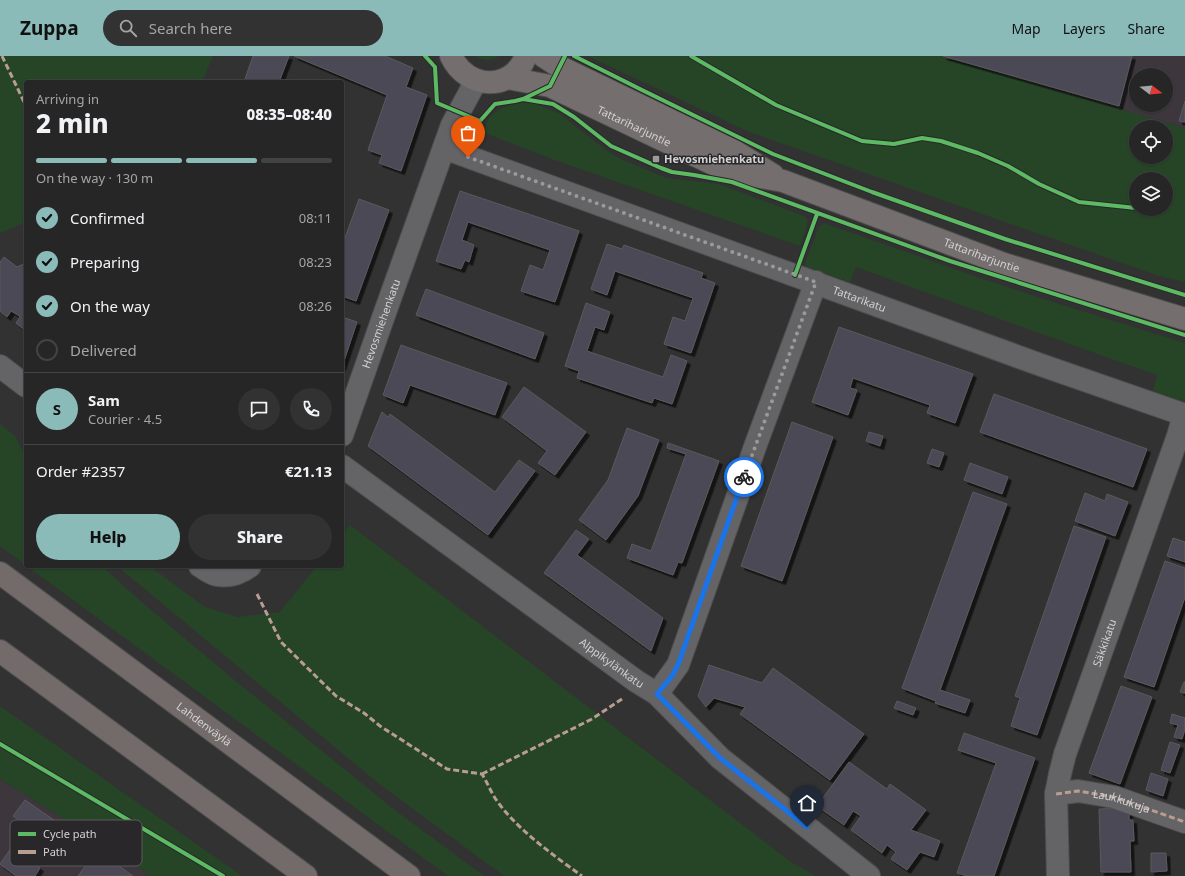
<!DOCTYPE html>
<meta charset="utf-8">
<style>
body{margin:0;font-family:"Noto Sans",sans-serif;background:#323232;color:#f1f3f6;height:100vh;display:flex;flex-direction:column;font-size:15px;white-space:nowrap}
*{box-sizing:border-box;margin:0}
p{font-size:13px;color:#a4a5a7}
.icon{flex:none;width:22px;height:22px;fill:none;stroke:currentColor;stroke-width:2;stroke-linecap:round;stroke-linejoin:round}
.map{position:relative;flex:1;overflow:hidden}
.drawer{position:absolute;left:24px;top:24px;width:320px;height:488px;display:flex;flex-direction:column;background:#262626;border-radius:4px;box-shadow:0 1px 3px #0004,0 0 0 1px #424343}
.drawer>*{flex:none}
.needle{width:26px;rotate:106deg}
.controls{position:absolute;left:1129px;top:12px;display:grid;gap:8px}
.controls a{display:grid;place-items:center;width:44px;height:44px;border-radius:50%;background:#262626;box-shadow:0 1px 3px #0004,0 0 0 1px #424343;font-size:20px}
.pin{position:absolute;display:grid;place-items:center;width:34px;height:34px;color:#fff;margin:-41px -17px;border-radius:50% 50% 50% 0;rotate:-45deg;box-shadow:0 0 4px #0007}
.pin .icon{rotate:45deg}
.courier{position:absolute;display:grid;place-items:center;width:40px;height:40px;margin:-20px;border:3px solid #1a73e8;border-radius:50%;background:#fff;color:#222;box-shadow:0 1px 5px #0007}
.summary em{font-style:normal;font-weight:800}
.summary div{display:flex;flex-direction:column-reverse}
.summary{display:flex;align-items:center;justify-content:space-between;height:68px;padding:0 12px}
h1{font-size:26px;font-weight:800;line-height:30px}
.bar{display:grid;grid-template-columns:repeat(4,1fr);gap:6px 4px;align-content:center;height:48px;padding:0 12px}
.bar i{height:5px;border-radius:3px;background:#424343}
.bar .on{background:#8bbbb9}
.bar p{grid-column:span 4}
.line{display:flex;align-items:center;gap:10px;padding:0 12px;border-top:1px solid #424343}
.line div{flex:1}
.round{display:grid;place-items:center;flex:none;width:42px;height:42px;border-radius:21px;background:#323232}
ol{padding:0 12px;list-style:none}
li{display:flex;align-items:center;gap:12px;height:44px}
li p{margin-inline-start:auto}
li .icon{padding:4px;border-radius:50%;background:#8bbbb9;color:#111;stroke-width:4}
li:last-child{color:#a4a5a7}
li i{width:22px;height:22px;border:2px solid #424343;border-radius:50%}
.primary-button{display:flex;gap:8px;margin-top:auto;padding:8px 12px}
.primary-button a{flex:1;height:46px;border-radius:24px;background:#8bbbb9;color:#111;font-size:16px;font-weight:800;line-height:46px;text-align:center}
.primary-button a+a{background:#323232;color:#f1f3f6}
header{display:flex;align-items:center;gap:24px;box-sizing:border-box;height:56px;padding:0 20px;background:#8bbbb9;color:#111}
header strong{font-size:19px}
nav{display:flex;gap:22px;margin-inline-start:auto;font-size:14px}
.search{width:280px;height:36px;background:#323232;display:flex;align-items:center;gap:10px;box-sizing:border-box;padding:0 14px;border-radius:22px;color:#a4a5a7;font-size:15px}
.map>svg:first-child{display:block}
.built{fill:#3d363d;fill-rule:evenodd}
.green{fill:#254526;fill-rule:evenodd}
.building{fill:#4b4854;stroke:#5a5a5b;filter:url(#shadow)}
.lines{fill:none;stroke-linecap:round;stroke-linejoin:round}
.minor-casing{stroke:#4f4e4f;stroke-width:24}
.tertiary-casing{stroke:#4f4e4f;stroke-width:24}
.primary-casing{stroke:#4f4e4f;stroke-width:24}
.motorway-casing{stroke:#4f4e4f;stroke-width:24}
.minor{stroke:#646365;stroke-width:22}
.tertiary{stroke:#646365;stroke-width:22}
.primary{stroke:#746e6e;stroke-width:22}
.motorway{stroke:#736b6a;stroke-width:22}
.quiet{stroke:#b99d93;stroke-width:3;stroke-dasharray:6 3;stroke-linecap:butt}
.cycleway-casing{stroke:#29272a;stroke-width:6}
.cycleway{stroke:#5cba63;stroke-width:4}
.done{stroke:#9a999b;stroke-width:4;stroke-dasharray:0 7.2}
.route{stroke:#1a73e8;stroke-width:5}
.poi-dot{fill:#9a999b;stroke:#29272a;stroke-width:1.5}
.labels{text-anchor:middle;stroke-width:3;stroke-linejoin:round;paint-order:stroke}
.street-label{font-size:11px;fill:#d2d1d3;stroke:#29272a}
.poi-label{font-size:11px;font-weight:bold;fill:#d2d1d3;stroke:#29272a;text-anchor:start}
.key{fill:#29272a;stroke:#5c5a5d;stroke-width:1}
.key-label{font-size:11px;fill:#d2d1d3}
</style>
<header>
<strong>Zuppa</strong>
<div class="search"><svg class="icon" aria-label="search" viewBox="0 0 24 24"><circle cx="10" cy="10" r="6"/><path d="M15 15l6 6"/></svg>Search here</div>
<nav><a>Map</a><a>Layers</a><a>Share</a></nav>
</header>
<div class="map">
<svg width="1185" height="820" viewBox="0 0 1185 820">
<defs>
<filter id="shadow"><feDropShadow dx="3.5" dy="3.5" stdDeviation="0" flood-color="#0009"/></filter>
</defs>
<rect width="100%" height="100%" fill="#333233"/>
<path class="built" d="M938 0H1185V72ZM1136 19H1166V49H1136Z
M0 723 109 791 151 820H0Z"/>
<path class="green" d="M0 0H213L202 26H26V166L0 177Z
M476 0H499C491 5 483 5 476 0Z
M588 0H938L1185 72V226L1159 220 749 76ZM1136 71H1166V101H1136ZM1136 123H1166V153H1136Z
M522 47H534L560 58 607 95 621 103 666 122 719 128 804 160 807 162V170L800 190 552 103 485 77C485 56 505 49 522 47Z
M824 167 980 222 1053 246 1185 287V346L1153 335 1157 319C1057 284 956 247 856 211L850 226 804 210 819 171Z
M0 368 15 380 26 402V509L0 490Z
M350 469 791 806 816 820H504L378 727 117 510H149L205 551 237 561 280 556 317 510H342V479Z
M27 510H102L138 543 221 613 396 755 484 820H448Z
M0 650 242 820H151L109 791 0 723Z"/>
<path class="building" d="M253 0H289L279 26H244Z
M294 0H385L413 12 406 31 427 39 401 115 379 107 382 99 368 94 387 39Z
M943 0H1132L1119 50Z
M1185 45V66L1179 65Z
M460 135 579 175 555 246 521 235 530 209 543 214 550 194 468 166 462 184 474 189 469 206 465 204 461 213 436 205Z
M359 143 389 154 356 245 342 240V190Z
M607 188 622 193 624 189 703 217 701 222 715 227 691 297 664 288 673 261 685 265 693 242 615 215 607 239 591 233Z
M4 201 17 211 26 207V275L16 267 20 261 18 259 11 255 7 261 0 255V206Z
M426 233 544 277 535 303 416 259Z
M586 247 610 256 604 274 595 271 587 295 663 321 671 299 687 305 672 348 654 342 652 347 577 322 579 315 565 310Z
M342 261 357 266 342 311Z
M839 271 973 318 955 367 927 357 930 349 853 322 850 332 857 334 848 359 812 346Z
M401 289 507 327 495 359 410 329 403 347 383 339Z
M524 331 586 376 555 419 538 407 547 395 502 361Z
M994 338 1147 393 1133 431 980 376Z
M382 356 388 361 390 358 495 436 519 404 535 415 488 479 368 390Z
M792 366 833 381 782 525 741 510Z
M627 372 659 384 638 440 606 484 579 464 608 424Z
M869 376 883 380 880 390 866 385Z
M668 387 719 405 682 507 678 506 673 519 627 502 632 488 651 495 686 398 667 392Z
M932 393 944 397 939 411 927 407Z
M970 407 1008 421 1002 438 964 424Z
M973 436 1007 448 940 634 970 644 965 657 935 647 936 645 902 632Z
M1085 437 1105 445 1107 438 1128 446 1115 480 1075 465Z
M1074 470 1106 481 1037 679 1011 670 1020 642 1015 640Z
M576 474 589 483 577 499 663 562 651 595 544 517Z
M1173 482 1185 486V506L1167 500Z
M1165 505 1185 512V541L1154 631 1124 621Z
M709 609 762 627 773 612 864 678 830 724 740 658 745 651 714 642 706 651 698 640Z
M1184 626H1185V637L1180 636Z
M1121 630 1152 641 1120 728 1089 717Z
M897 645 916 652 913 659 894 652Z
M1172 658 1185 662V673L1182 683 1174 681 1178 669 1170 667Z
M964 677 1035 702 994 820H967L957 817 996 707 958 694Z
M1170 686 1180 689 1170 717 1161 714Z
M849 706 887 733 890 728 926 754 911 774 940 785 934 801 920 796 907 814 891 803 896 796 887 789 882 797 851 774 861 760 853 755 844 769 817 750Z
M1151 717 1168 723 1163 740 1146 734Z
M25 744 74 778 62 794 13 760Z
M1129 752V764H1133L1134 785H1130L1131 816H1101L1099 753Z
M12 791 40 812 35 820H16L0 808Z
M97 794 133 820H78Z
M1151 797H1166L1167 815 1151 816Z"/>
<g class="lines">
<defs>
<g id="minor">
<path id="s1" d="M444 92 1041 309 1185 359"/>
<path d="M0 310 26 330"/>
<path d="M200 510C205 513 211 518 217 519 229 521 241 517 250 510"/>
<path d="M657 638 678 609 756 388 816 226"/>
<path d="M1056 738 1078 735 1114 741 1185 766"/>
<path id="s2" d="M1058 820 1056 738 1060 718 1065 698 1178 380 1184 359"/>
</g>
<g id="tertiary">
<path id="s3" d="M342 379 383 262 452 69 476 25"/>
<path id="s4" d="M342 410 636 625 657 638 720 702 869 820"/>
</g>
<g id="primary">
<path d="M451 0C467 34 512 36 526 0"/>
<path d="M543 0 560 11 736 96 773 119"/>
<path id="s5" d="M508 22 550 30 728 115 783 125 1004 208 1185 263"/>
</g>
<g id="motorway">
<path id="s6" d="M0 517 409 820"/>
<path d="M0 595 306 820"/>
</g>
</defs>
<use href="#minor" class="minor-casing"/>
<use href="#tertiary" class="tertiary-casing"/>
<use href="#primary" class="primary-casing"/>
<use href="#motorway" class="motorway-casing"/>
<use href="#minor" class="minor"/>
<use href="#tertiary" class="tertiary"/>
<use href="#primary" class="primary"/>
<use href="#motorway" class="motorway"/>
<g class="quiet">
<path d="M2 0 26 50"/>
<path d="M257 538 281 586 336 640 364 657 380 670 447 713 482 718C487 726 490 734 495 742 515 772 553 799 582 820"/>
<path d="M482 718 592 663 622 643"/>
<path id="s7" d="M1056 738 1078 735 1114 741 1185 766"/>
</g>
<defs>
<path id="cycleway" d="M425 0 435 11 437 47 480 65 495 48 515 45 523 43 553 48 574 61 611 90 661 112 672 116 694 119 732 126 950 205 1185 279
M574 0 644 35 773 98 872 136 1005 183 1185 239
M691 0 776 49 862 85 894 88 922 82 941 85 978 97 1008 110 1039 128 1079 146 1136 152
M523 43 550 30 565 0
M795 219 817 158
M0 688 223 820"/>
</defs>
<use href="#cycleway" class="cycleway-casing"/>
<use href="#cycleway" class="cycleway"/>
</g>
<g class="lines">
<path class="done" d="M468 101 816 226 744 421"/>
<path class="route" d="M744 421 678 609 672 620 657 638 720 702 807 771"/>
</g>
<rect class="poi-dot" x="652" y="99" width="8" height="8" rx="2"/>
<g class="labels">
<g class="street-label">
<text dy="4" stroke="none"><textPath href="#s5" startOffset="136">Tattariharjuntie</textPath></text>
<text dy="4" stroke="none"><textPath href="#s5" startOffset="508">Tattariharjuntie</textPath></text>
<text dy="4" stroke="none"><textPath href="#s1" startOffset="442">Tattarikatu</textPath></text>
<text dy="4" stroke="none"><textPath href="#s3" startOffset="118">Hevosmiehenkatu</textPath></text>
<text dy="4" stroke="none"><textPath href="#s2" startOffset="241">Säkkikatu</textPath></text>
<text dy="4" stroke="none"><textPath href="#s4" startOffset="334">Alppikylänkatu</textPath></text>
<text dy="4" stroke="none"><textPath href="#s6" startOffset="254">Lahdenväylä</textPath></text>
<text dy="4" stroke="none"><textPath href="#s7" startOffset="67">Laukkukuja</textPath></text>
</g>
<g class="poi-label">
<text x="664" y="107">Hevosmiehenkatu</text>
</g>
</g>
<rect x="10" y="764" width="132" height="46" rx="6" class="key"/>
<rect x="18" y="776" width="18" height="4" fill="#5cba63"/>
<rect x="18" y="794" width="18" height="4" fill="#b99d93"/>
<g class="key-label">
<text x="43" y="782">Cycle path</text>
<text x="43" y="800">Path</text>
</g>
</svg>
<div class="controls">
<a><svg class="needle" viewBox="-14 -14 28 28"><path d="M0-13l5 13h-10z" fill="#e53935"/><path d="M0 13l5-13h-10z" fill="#a4a5a7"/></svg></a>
<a><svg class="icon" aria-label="locate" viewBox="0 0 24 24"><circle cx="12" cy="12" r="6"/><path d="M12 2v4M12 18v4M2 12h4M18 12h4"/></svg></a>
<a><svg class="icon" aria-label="layers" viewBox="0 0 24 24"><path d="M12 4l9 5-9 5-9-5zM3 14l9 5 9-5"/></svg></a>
</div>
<div class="pin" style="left:468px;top:101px;background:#ea580c"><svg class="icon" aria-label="bag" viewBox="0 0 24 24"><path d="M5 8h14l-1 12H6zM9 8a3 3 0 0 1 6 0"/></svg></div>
<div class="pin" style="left:807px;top:771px;background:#1f2937"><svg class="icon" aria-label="home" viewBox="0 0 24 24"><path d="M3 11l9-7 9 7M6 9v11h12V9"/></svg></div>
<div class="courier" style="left:744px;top:421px"><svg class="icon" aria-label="bike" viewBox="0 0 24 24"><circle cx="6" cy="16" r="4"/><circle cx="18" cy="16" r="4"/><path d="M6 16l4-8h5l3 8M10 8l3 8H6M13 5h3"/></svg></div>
<section class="drawer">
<div class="summary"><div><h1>2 min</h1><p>Arriving in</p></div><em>08:35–08:40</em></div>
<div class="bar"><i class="on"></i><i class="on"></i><i class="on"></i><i></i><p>On the way · 130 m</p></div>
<ol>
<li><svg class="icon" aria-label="check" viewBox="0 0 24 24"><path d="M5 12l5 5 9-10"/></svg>Confirmed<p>08:11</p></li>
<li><svg class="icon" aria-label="check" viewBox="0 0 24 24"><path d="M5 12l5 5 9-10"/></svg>Preparing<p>08:23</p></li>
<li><svg class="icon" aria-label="check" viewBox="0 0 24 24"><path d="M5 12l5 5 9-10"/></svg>On the way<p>08:26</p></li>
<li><i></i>Delivered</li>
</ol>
<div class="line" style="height:72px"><b class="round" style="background:#8bbbb9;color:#111">S</b><div><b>Sam</b><p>Courier · 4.5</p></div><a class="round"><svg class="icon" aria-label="chat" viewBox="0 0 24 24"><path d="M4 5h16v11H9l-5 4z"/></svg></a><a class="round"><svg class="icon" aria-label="phone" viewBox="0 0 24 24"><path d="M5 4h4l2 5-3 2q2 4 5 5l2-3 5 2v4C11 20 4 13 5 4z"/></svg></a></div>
<div class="line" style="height:52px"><div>Order #2357</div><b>€21.13</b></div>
<div class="primary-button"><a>Help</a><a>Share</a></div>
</section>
</div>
